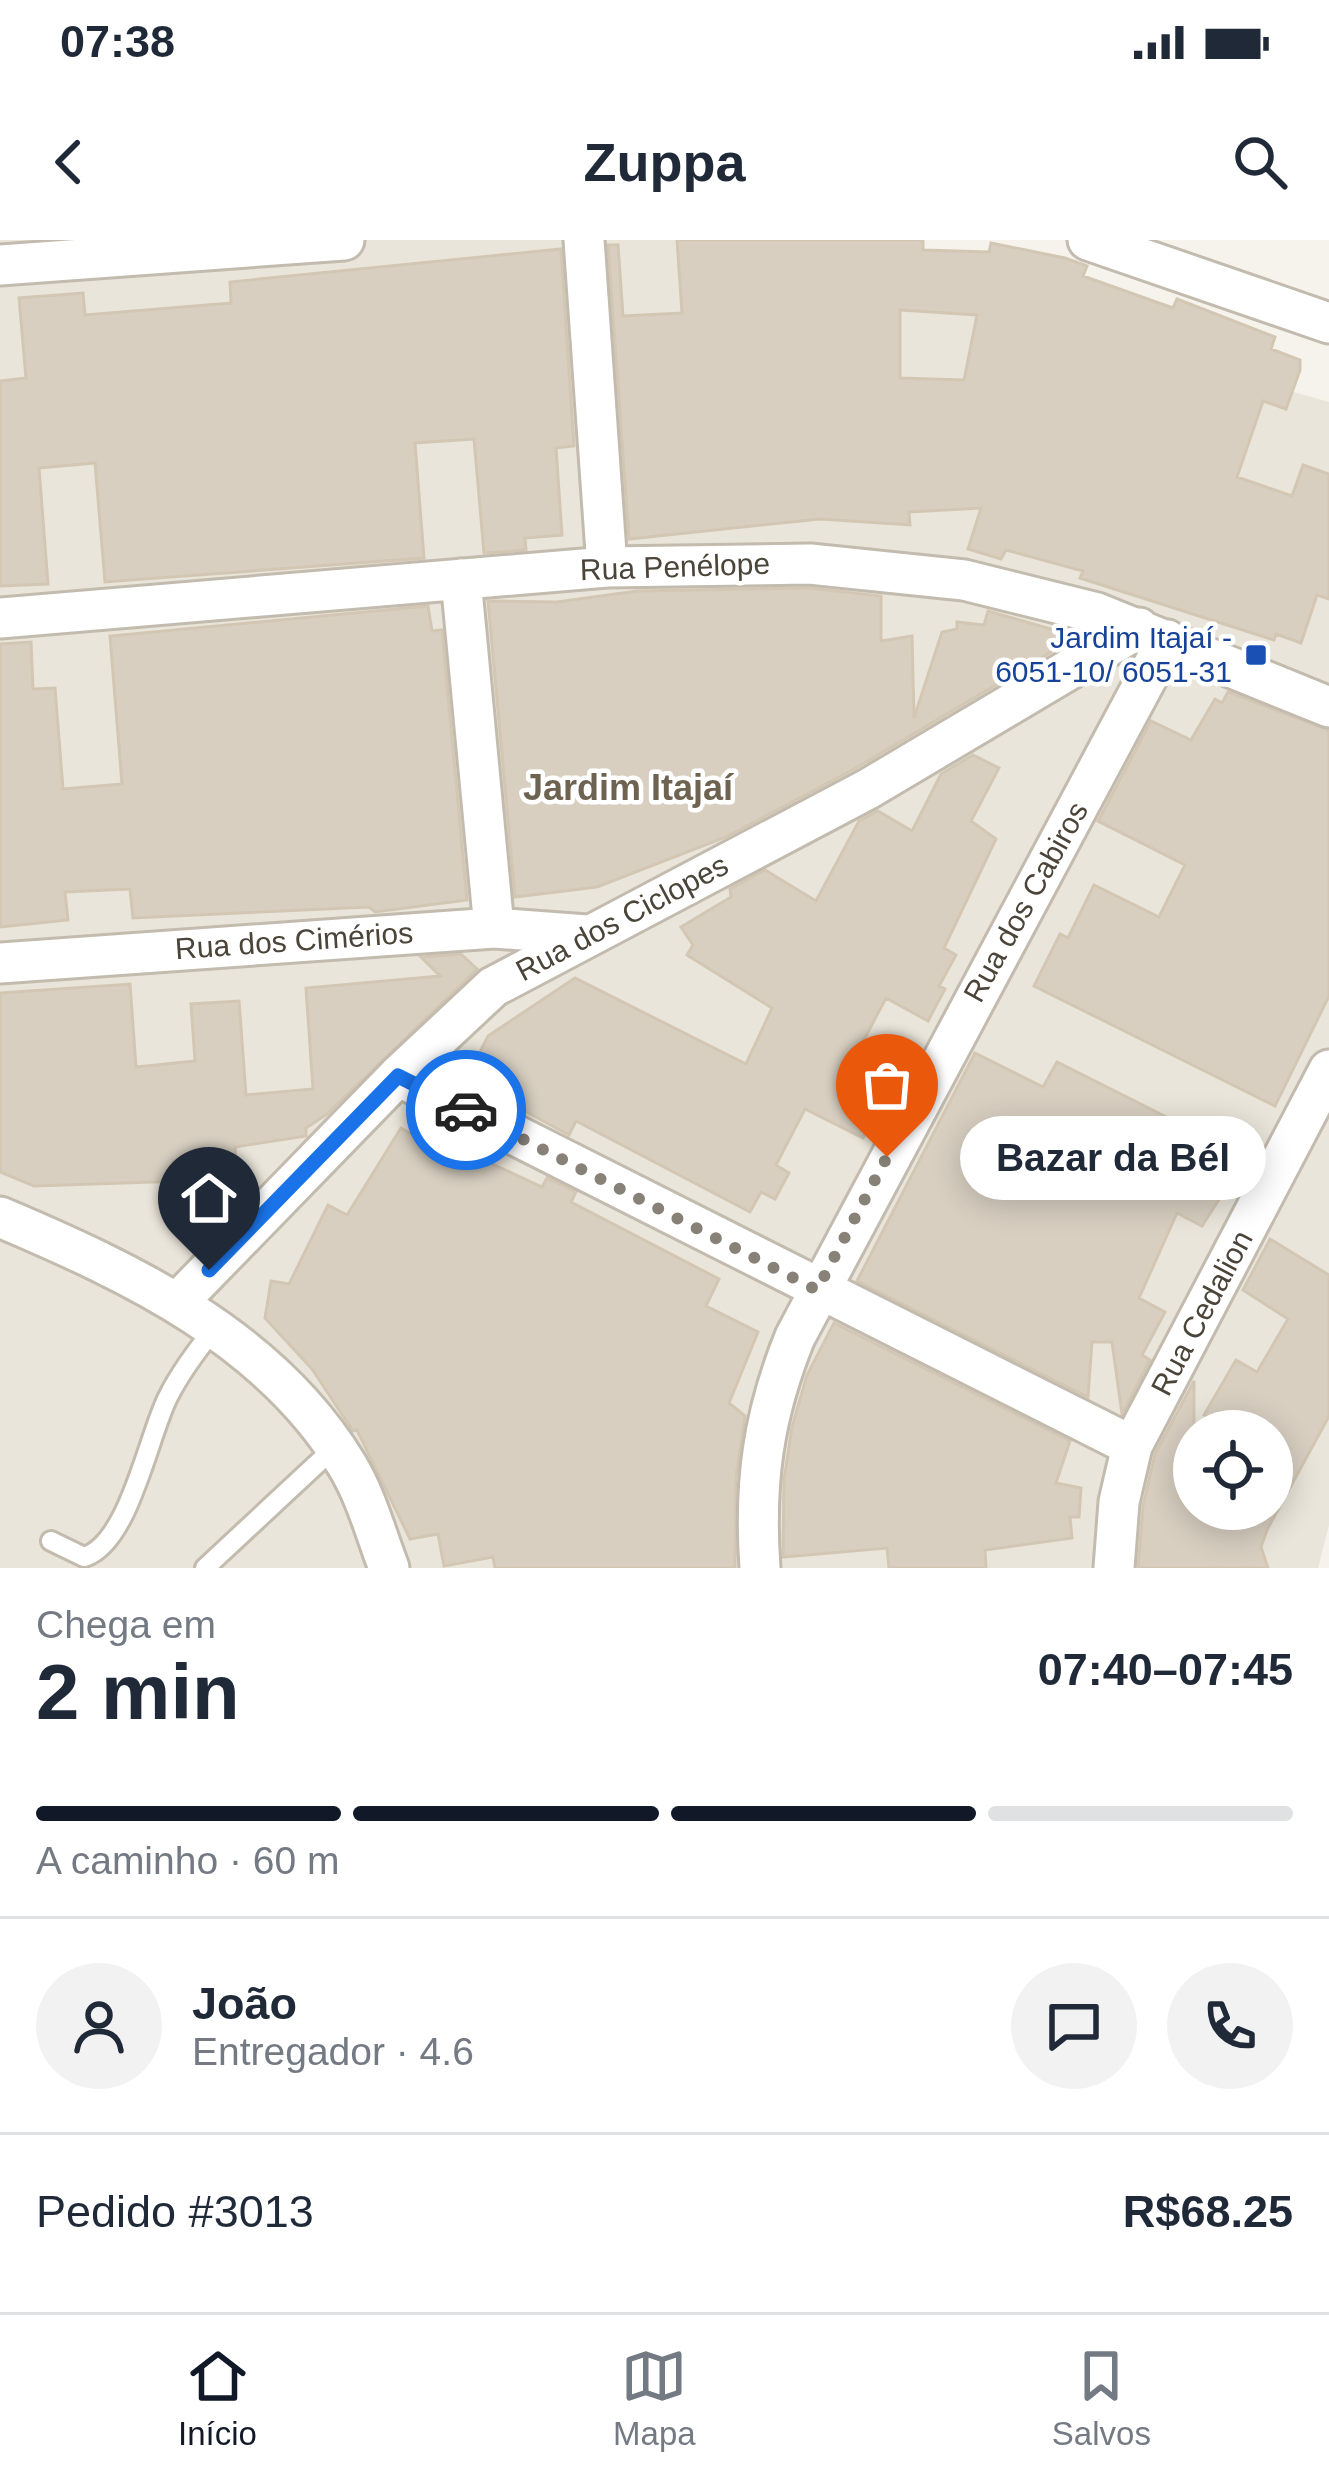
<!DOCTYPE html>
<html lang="pt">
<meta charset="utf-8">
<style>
body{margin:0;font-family:Helvetica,sans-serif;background:#f2f2f3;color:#1f2937;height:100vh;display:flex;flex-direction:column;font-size:45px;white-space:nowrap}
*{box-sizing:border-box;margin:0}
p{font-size:39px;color:#747a83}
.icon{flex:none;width:66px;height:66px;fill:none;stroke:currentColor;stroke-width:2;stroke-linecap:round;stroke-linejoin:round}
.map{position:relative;height:1328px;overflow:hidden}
.details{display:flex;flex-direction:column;background:#fff;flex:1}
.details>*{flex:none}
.fabs{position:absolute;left:1173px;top:1170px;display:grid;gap:24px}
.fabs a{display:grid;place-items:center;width:120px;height:120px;border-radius:50%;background:#fff;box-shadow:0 6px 30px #0003;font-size:60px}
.pin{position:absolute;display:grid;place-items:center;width:102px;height:102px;color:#fff;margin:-123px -51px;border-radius:50% 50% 50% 0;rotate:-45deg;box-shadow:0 0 12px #0007}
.pin .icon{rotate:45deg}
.courier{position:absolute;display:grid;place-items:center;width:120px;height:120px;margin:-60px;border:9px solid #1a73e8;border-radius:50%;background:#fff;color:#222;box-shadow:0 3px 15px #0007}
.bubble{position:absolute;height:84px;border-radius:42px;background:#fff;box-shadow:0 6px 30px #0003;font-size:39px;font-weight:800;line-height:84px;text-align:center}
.headline em{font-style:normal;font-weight:800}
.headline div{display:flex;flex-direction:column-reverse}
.headline{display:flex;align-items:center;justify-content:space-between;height:204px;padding:0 36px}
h1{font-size:78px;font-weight:800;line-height:90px}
.bar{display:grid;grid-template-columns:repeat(4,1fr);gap:18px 12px;align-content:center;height:144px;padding:0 36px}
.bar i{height:15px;border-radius:9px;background:#e0e1e3}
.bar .current{background:#111827}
.bar p{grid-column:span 4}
.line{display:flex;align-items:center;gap:30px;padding:0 36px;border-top:3px solid #e0e1e3}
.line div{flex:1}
.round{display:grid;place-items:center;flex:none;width:126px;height:126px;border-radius:63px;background:#f2f2f3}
.status{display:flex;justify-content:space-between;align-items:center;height:84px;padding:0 60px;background:#fff;direction:ltr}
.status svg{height:33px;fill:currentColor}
header{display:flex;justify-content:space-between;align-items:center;height:156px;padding:0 36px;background:#fff;font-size:54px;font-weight:800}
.tab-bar{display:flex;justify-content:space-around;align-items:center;height:168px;border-top:3px solid #e0e1e3;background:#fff;font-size:33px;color:#747a83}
.tab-bar a{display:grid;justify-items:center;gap:6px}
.tab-bar .current{color:#111827}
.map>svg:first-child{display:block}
.residential{fill:#eae5da;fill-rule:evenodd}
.building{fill:#d8cfc1;stroke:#d3c7b4;stroke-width:3;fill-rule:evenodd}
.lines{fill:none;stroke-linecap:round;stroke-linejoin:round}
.lane-casing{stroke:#c2bbae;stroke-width:24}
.street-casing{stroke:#c2bbae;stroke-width:45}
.lane{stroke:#fff;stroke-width:18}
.street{stroke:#fff;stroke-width:39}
.done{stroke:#878178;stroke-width:12;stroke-dasharray:0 21.6}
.route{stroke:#1a73e8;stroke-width:15}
.transit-dot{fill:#1a4fb4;stroke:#fff;stroke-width:4.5}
.labels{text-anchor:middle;stroke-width:9;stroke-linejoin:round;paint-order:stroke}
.street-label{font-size:30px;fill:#4b4439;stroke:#fff}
.transit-label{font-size:30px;fill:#164399;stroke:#fff;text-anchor:end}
.quarter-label{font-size:36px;font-weight:bold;fill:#6e6250;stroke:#fff}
</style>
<div class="status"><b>07:38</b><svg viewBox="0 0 49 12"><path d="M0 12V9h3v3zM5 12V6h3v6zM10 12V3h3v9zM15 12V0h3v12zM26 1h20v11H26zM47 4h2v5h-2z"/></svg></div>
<header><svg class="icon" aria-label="back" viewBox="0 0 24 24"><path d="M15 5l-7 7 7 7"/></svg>Zuppa<svg class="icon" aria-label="search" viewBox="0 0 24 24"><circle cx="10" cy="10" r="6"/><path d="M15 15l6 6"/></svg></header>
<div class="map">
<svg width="1329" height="1328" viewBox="0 0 1329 1328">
<rect width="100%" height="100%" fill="#f6f3ec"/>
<path class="residential" d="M0 0H755L1329 162V1285L1318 1328H0ZM1194 1191H1272V1269H1194Z"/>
<path class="building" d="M677 0H923V10L989 12 991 3 1065 18 1087 26 1083 36 1173 68 1177 59 1275 97 1271 109 1300 120V130L1286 169 1263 161 1237 237 1292 256 1303 225 1329 234V359L1317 355 1301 403 1276 394 1274 400 1080 338 1083 331 1006 310 1001 319 968 309 981 268 909 272 910 285 820 279 629 299 608 5H618L623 76 682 73ZM900 70 977 75 964 140 900 138Z
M561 9 574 206 556 208 562 295 525 298 526 310 484 313 474 199 415 203 424 318 105 342 95 223 39 228 48 344 0 346V141L26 138 19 58 83 53 85 75 231 63 230 42Z
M809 348 881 356V401L912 396 914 478 942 392 957 389V382L984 385 988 371 1058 391 1051 412 856 528 726 597 597 647 515 657 488 361 557 362 637 351Z
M428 366 432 391 442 390 467 660 375 672 369 667 133 678 130 649 65 652 68 680 0 687V404L31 402 33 449 55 448 63 549 122 544 110 396Z
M1228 452 1329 490V756L1275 866 1034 746 1060 694 1068 698 1094 645 1159 677 1185 625 1098 581 1151 481 1191 500 1215 459 1222 463Z
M973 515 999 528 971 581 996 599 944 708 956 715 939 746 945 749 928 781 886 758 848 830 887 851 863 898 805 869 776 925 789 933 775 959 761 952 750 972 576 881 569 895 466 839 488 796 575 738 746 824 772 768 687 715 693 705 681 687 731 657 730 649 765 630 816 661 859 581 878 571 912 591 941 534Z
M461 714 477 729 327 874 306 888V896L235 907 238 966 206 999 184 997 183 941 34 946 0 932V753L130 744 136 827 195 821 191 764 239 761 246 855 313 849 306 748 440 736 421 717Z
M975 813 1043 847 1057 822 1246 917 1202 986 1177 973 1139 1058 1165 1072 1142 1115 1150 1120 1122 1174 1112 1102H1092L1088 1157 857 1041Z
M401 888 455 921 462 910 542 947 547 938 576 952 571 962 719 1039 706 1066 758 1092 729 1163 745 1176 736 1237 735 1328H495L493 1317 444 1326 438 1294 410 1299 357 1190 353 1191 312 1129 265 1078 271 1041 289 1044 328 965 347 975Z
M1270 999 1329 1035V1176L1267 1290 1261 1307 1268 1328H1138L1143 1266 1155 1214 1194 1141V1269H1272V1191H1229L1204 1175 1236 1120 1257 1132 1288 1079 1243 1050Z
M834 1083 1070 1201 1056 1243 1081 1248 1079 1277H1070L1072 1298 985 1310 986 1328H889L887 1308 783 1317 784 1240 792 1187 807 1135Z"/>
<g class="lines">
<defs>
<path id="lane" d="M51 1301 84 1317C129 1304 148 1196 168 1157 181 1131 197 1110 215 1088
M205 1328 335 1207"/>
<path id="street" d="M584 0 607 327
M1088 0 1329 83
M0 25 344 0
M461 339 494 688
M0 378 607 327 810 324 964 340 1097 373 1329 467
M0 723 494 688 587 695
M398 836 1132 1206
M0 977C132 1033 270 1098 347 1225 366 1256 376 1294 389 1328
M178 1062 398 836 493 747 868 549 1139 388
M760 1328C754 1243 763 1176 795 1097L1167 400
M1114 1328 1119 1262 1132 1206 1329 830"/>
</defs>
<use href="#lane" class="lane-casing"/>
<use href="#street" class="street-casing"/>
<use href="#lane" class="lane"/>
<use href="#street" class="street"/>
</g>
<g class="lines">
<path class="done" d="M466 870 817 1050 887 917"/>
<path class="route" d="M209 1030 398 836 466 870"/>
</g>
<rect class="transit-dot" x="1244" y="403" width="24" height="24" rx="6"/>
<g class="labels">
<g class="street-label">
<text transform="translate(675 327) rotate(-2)" y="10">Rua Penélope</text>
<text transform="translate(1026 662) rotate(-61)" y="10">Rua dos Cabiros</text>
<text transform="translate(622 678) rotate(-28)" y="10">Rua dos Ciclopes</text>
<text transform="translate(294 701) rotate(-4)" y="10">Rua dos Cimérios</text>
<text transform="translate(1202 1073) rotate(-62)" y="10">Rua Cedalion</text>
</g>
<g class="transit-label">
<text x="1232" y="408">Jardim Itajaí -<tspan x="1232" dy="34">6051-10/ 6051-31</tspan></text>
</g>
<g class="quarter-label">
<text x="628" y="560">Jardim Itajaí</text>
</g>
</g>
</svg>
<div class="fabs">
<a><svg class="icon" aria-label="locate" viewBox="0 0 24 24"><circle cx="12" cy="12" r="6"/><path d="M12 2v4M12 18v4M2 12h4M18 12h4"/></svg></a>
</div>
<div class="pin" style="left:887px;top:917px;background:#ea580c"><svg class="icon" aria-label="bag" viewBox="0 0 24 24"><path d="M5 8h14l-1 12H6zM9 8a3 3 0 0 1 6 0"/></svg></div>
<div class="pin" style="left:209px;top:1030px;background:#1f2937"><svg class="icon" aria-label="home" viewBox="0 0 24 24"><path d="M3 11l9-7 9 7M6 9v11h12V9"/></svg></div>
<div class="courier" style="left:466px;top:870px"><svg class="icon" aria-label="car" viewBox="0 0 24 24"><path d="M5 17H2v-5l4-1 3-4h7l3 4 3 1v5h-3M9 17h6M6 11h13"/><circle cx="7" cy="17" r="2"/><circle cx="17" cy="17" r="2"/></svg></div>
<div class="bubble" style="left:960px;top:876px;width:306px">Bazar da Bél</div>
</div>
<section class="details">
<div class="headline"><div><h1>2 min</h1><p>Chega em</p></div><em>07:40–07:45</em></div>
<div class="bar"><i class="current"></i><i class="current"></i><i class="current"></i><i></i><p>A caminho · 60 m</p></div>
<div class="line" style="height:216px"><a class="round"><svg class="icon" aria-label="person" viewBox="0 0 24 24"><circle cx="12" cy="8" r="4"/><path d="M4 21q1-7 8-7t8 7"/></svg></a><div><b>João</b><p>Entregador · 4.6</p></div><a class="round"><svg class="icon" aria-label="chat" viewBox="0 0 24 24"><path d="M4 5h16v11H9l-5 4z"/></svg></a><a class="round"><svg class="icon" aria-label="phone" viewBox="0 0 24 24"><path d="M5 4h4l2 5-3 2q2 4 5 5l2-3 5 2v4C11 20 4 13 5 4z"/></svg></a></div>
<div class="line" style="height:156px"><div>Pedido #3013</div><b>R$68.25</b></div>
</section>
<nav class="tab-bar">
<a class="current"><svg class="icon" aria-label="home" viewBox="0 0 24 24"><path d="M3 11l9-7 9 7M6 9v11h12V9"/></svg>Início</a>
<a><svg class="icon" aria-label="map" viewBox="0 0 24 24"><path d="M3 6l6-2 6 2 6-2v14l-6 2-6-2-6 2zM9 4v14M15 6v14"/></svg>Mapa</a>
<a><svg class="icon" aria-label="saved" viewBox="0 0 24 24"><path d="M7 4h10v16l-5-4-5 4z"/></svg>Salvos</a>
</nav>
